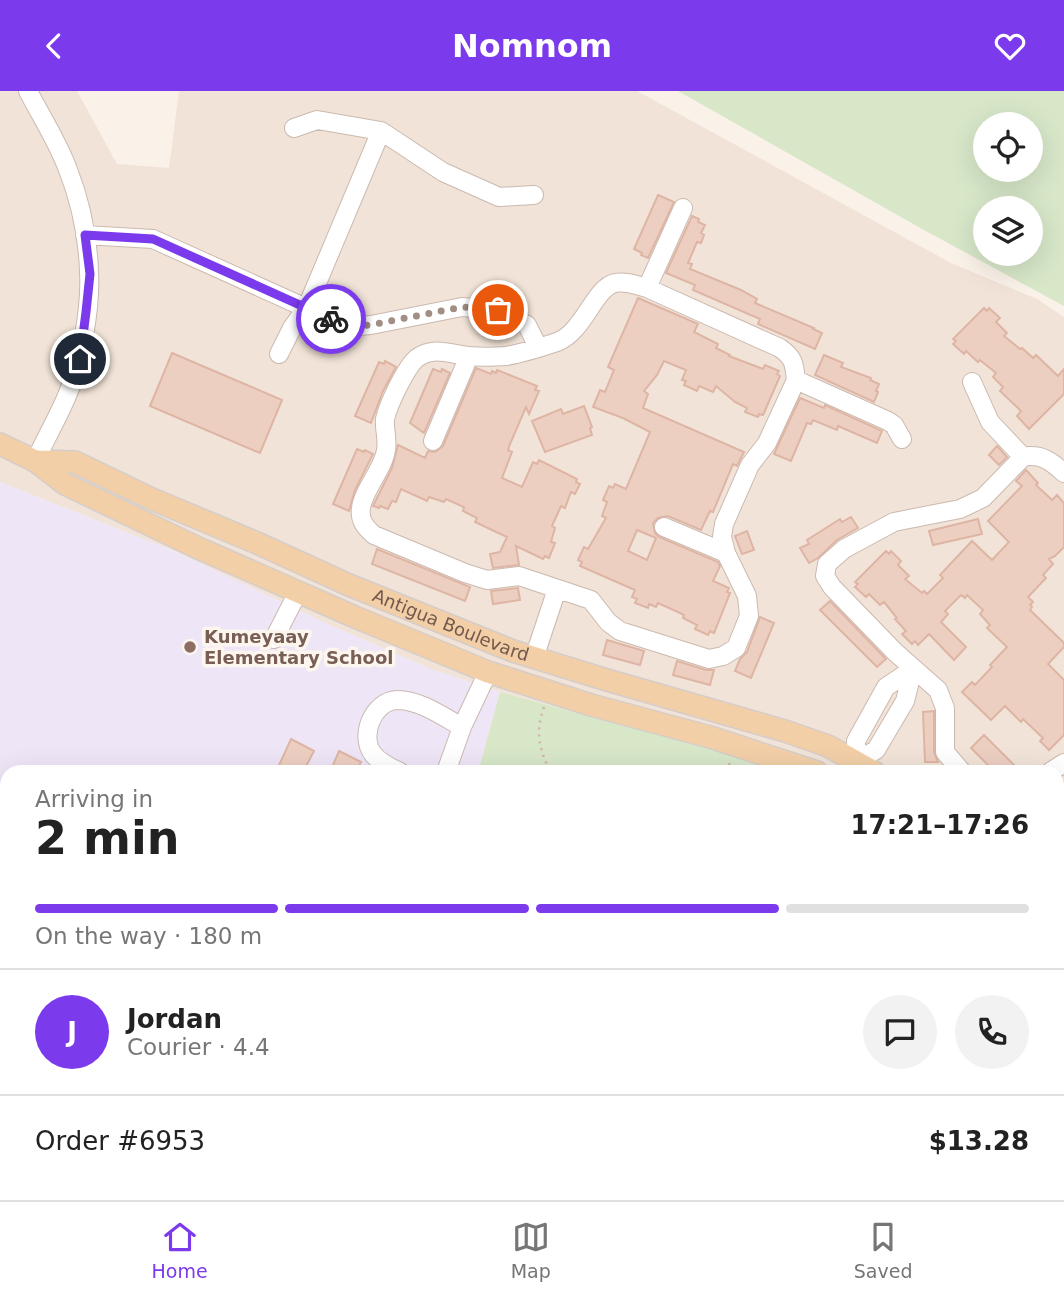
<!DOCTYPE html>
<meta charset="utf-8">
<style>
body{margin:0;font-family:"DejaVu Sans",sans-serif;background:#f2f2f2;color:#222;height:100vh;display:flex;flex-direction:column;font-size:26px;white-space:nowrap}
*{box-sizing:border-box;margin:0}
p{font-size:23px;color:#767676}
.icon{flex:none;width:38px;height:38px;fill:none;stroke:currentColor;stroke-width:2;stroke-linecap:round;stroke-linejoin:round}
.map{position:relative;flex:1;overflow:hidden}
.side{position:absolute;left:0px;top:674px;width:1064px;height:436px;display:flex;flex-direction:column;background:#fff;border-radius:21px 21px 0 0;box-shadow:0 7px 28px #0002}
.side>*{flex:none}
.controls{position:absolute;left:973px;top:21px;display:grid;gap:14px}
.controls a{display:grid;place-items:center;width:70px;height:70px;border-radius:50%;background:#fff;box-shadow:0 7px 28px #0002;font-size:35px}
.pin{position:absolute;display:grid;place-items:center;width:60px;height:60px;color:#fff;margin:-30px;border:4px solid #fff;border-radius:50%;box-shadow:0 2px 7px #0007}
.courier{position:absolute;display:grid;place-items:center;width:70px;height:70px;margin:-35px;border:5px solid #7c3aed;border-radius:50%;background:#fff;color:#222;box-shadow:0 2px 9px #0007}
.overview em{font-style:normal;font-weight:800}
.overview div{display:flex;flex-direction:column-reverse}
.overview{display:flex;align-items:center;justify-content:space-between;height:119px;padding:0 35px}
h1{font-size:46px;font-weight:800;line-height:52px}
.bar{display:grid;grid-template-columns:repeat(4,1fr);gap:10px 7px;align-content:center;height:84px;padding:0 35px}
.bar i{height:9px;border-radius:5px;background:#e0e0e0}
.bar .active{background:#7c3aed}
.bar p{grid-column:span 4}
.line{display:flex;align-items:center;gap:18px;padding:0 35px;border-top:2px solid #e0e0e0}
.line div{flex:1}
.round{display:grid;place-items:center;flex:none;width:74px;height:74px;border-radius:37px;background:#f2f2f2}
header{display:flex;justify-content:space-between;align-items:center;height:91px;padding:0 35px;background:#7c3aed;color:#fff;font-size:32px;font-weight:800}
.dock{display:flex;justify-content:space-around;align-items:center;height:98px;border-top:2px solid #e0e0e0;background:#fff;font-size:19px;color:#767676}
.dock a{display:grid;justify-items:center;gap:4px}
.dock .active{color:#7c3aed}
.map>svg:first-child{display:block}
.residential{fill:#f1e3d7}
.education{fill:#eee5f7}
.green{fill:#d7e7c8;fill-rule:evenodd}
.building{fill:#edcfc2;stroke:#deb5a4;stroke-width:2;fill-rule:evenodd}
.lines{fill:none;stroke-linecap:round;stroke-linejoin:round}
.minor-casing{stroke:#cbb9af;stroke-width:20}
.major-casing{stroke:#d5cdca;stroke-width:24}
.path{stroke:#d2b2a5;stroke-width:2.5;stroke-dasharray:2 5;stroke-linecap:butt}
.minor{stroke:#fff;stroke-width:18}
.major{stroke:#f2cfa7;stroke-width:21}
.done{stroke:#a28e84;stroke-width:7;stroke-dasharray:0 12.6}
.route{stroke:#7c3aed;stroke-width:9}
.education-dot{fill:#8d6e63;stroke:#fdf6ee;stroke-width:2.5}
.labels{text-anchor:middle;stroke-width:7;stroke-linejoin:round;paint-order:stroke}
.street-label{font-size:18px;fill:#72584e;stroke:#fdf6ee}
.education-label{font-size:18px;font-weight:bold;fill:#785e54;stroke:#fdf6ee;text-anchor:start}
</style>
<header><svg class="icon" aria-label="back" viewBox="0 0 24 24"><path d="M15 5l-7 7 7 7"/></svg>Nomnom<svg class="icon" aria-label="heart" viewBox="0 0 24 24"><path d="M12 20l-8-8c-3-5 5-10 8-4 3-6 11-1 8 4z"/></svg></header>
<div class="map">
<svg width="1064" height="1109" viewBox="0 0 1064 1109">
<rect width="100%" height="100%" fill="#faf1e8"/>
<path class="residential" d="M0 0H77L117 73 169 77 179 0H637L951 172 1037 208 1064 226V1109H0V713L7 717V1102H1057V681H755L758 671 500 601 431 578 330 534 176 461 0 391Z"/>
<path class="education" d="M0 391 176 461 330 534 431 578 500 601 478 681H7V717L0 713Z"/>
<path class="green" d="M678 0H1064V215L924 139ZM1031 33V79H985V33ZM1031 117V163H985V117Z
M500 601 758 671 755 681H478Z"/>
<path class="building" d="M658 104 674 111 648 167 641 164 642 162 634 158Z
M692 125 699 128 698 131 705 134 701 142 704 144 701 152 697 151 688 172 692 173 690 178 741 199 757 208 755 212 814 237 813 238 822 242 815 258 758 233 760 228 693 199 695 194 666 182Z
M638 207 698 233 694 241 718 253 716 257 730 264 729 265 763 278 765 274 779 280 777 283 780 285 763 324 759 323 758 326 745 321 747 317 735 311 716 295 713 301 699 295 697 300 684 294 686 290 682 289 686 279 664 270 657 284 644 300 648 303 643 317 744 361 737 375 733 373 713 421 710 420 701 439 668 425 658 427 653 432 655 442 659 446 718 471 720 475 713 490 729 497 727 501 730 502 714 542 710 540 708 544 695 538 697 534 683 527 684 524 678 521 658 512 656 516 649 513 648 517 635 512 637 508 632 506 635 499 580 475 582 471 578 469 584 456 588 458 606 427 602 425 607 411 603 409 609 395 613 397 615 393 626 398 650 341 623 327 593 316 600 299 605 301 614 279 608 276ZM637 439 656 447 647 469 628 460Z
M984 217 987 220 989 217 1000 227 996 231 1007 242 1004 245 1020 258 1022 257 1033 267 1036 264 1058 285 1064 278V303L1029 338 1017 325 1021 320 1000 300 1003 296 993 286 996 282 980 269 978 271 966 260 964 263 953 253 956 250 953 248Z
M172 262 282 309 260 362 150 315Z
M824 264 843 272 841 276 871 287 870 289 879 293 876 300 878 301 874 311 815 284Z
M385 270 396 276 383 300 371 332 355 325 379 271 384 273Z
M476 277 491 283 492 280 496 282 497 279 537 295 535 299 539 300 529 323 526 316 510 353 508 359 512 361 502 387 522 396 533 371 537 373 539 369 577 388 576 391 580 393 575 403 571 401 565 417 561 415 552 435 555 437 551 451 555 452 549 467 545 465 543 468 516 455 519 474 493 477 490 463 500 461 507 446 475 431 477 427 463 420 464 416 446 408 444 411 429 406 427 410 401 398 396 411 392 410 388 418 380 415 379 417 373 415 392 377 398 354 425 367 428 360 435 361 443 355Z
M433 278 441 281 442 278 450 282 424 342 410 332Z
M800 307 824 317 825 314 882 340 877 352 838 335 837 339 813 329 811 333 807 332 791 370 774 363Z
M584 315 592 336 590 337 592 344 545 361 532 330 561 318 563 323Z
M997 355 1007 366 999 374 989 364Z
M357 358 364 361 365 359 373 363 355 399 349 420 333 413Z
M1026 379 1038 392 1036 394 1052 409 1057 404 1064 412V456L1055 465 1049 468 1053 473 1043 484 1046 487 1028 506 1033 511 1030 514 1032 516 1030 519 1064 552V556L1048 573 1064 589V644L1049 659 1040 650 1043 647 1023 628 1021 631 1005 615 991 629 962 601 972 591 975 594 992 576 990 574 1007 556 987 537 990 534 980 523 983 519 967 504 965 507 961 504 945 520 948 523 941 531 966 556 954 569 929 543 918 554 915 550 912 553 902 543 906 540 895 528 897 527 884 511 880 514 869 503 866 506 855 496 858 493 855 491 886 460 889 463 891 460 901 470 898 474 909 485 905 488 922 502 924 500 927 503 943 487 940 484 972 450 992 469 1009 451 988 430 1022 395 1016 390Z
M851 426 858 437 837 449 818 467 809 472 800 457 809 453 807 449 840 428 842 431Z
M978 428 982 443 933 454 929 440Z
M747 440 754 459 742 463 735 445Z
M377 458 470 496 465 510 372 473Z
M518 497 520 509 493 513 491 500Z
M830 510 886 568 877 576 820 519Z
M760 526 774 532 751 587 735 580 740 568 747 561Z
M607 549 644 560 640 574 603 564Z
M677 570 706 579H714L710 594 673 584Z
M934 620V661L938 671H925L923 621Z
M984 644 1021 681H995L971 657Z
M291 648 314 660 303 681H276Z
M339 660 361 671 356 681H330Z"/>
<g class="lines">
<defs>
<path id="minor" d="M28 0C41 25 57 50 67 76 80 109 88 146 89 181 91 217 81 274 66 307 57 328 45 349 35 370
M294 37 317 29 381 40 443 81 499 106 534 104
M85 144 153 148 348 236 371 234 462 216 498 219 527 234 538 256
M647 197 683 117
M279 263 292 237 307 216 381 40
M796 289 767 352 750 374 724 433 722 446 726 462 747 505 749 525 736 557 723 565 709 568 620 540 608 531 591 509 519 485 487 489 465 482 374 444C366 437 359 430 361 417 363 400 384 376 386 359 388 349 384 338 385 328 388 314 406 276 417 267 434 255 450 263 468 265 480 266 494 266 506 265 518 263 545 255 557 251 584 241 594 197 615 192 626 190 636 194 647 197L780 257C794 267 794 272 796 289L888 330 894 334 902 348
M972 291 990 331 1023 366C1041 362 1052 371 1064 382
M433 350 469 265
M664 436 726 462
M274 548 298 501
M534 567 557 498
M857 670 856 650 886 596 913 578
M400 681C391 677 379 671 373 663 359 645 373 610 397 609 420 609 442 625 462 636
M446 681 462 636 488 581
M851 681 857 670 876 659 905 610 913 578
M962 681 945 661V617L938 599 895 561 832 496 825 485 827 473 844 458 894 431 960 418 983 407 1023 366
M1050 681 1064 672
M0 899 7 914
M55 1102 56 1109
M244 1102 246 1109
M380 1102 382 1109
M571 1102 574 1109
M763 1102 765 1109"/>
<g id="major">
<path d="M0 353 35 370 65 393 196 456 355 526 488 581 591 614 710 646 817 681"/>
<path id="s1" d="M35 370 75 371 152 408 257 452 349 494 513 560 607 589 785 640 828 655 874 681"/>
<path d="M1057 884 1064 897"/>
<path d="M1057 935 1064 948"/>
<path d="M1057 1090 1064 1086"/>
<path d="M1021 1109 1033 1102"/>
</g>
</defs>
<use href="#minor" class="minor-casing"/>
<use href="#major" class="major-casing"/>
<path class="path" d="M544 616C535 642 539 656 550 681
M728 681 730 670"/>
<use href="#minor" class="minor"/>
<use href="#major" class="major"/>
</g>
<g class="lines">
<path class="done" d="M331 228 348 236 370 234 462 216 498 219"/>
<path class="route" d="M80 268 86 221 90 183 85 144 153 148 331 228"/>
</g>
<circle class="education-dot" cx="190" cy="556" r="7"/>
<g class="labels">
<g class="street-label">
<text dy="6" stroke="none"><textPath href="#s1" startOffset="450">Antigua Boulevard</textPath></text>
</g>
<g class="education-label">
<text x="204" y="552">Kumeyaay<tspan x="204" dy="21">Elementary School</tspan></text>
</g>
</g>
</svg>
<div class="controls">
<a><svg class="icon" aria-label="locate" viewBox="0 0 24 24"><circle cx="12" cy="12" r="6"/><path d="M12 2v4M12 18v4M2 12h4M18 12h4"/></svg></a>
<a><svg class="icon" aria-label="layers" viewBox="0 0 24 24"><path d="M12 4l9 5-9 5-9-5zM3 14l9 5 9-5"/></svg></a>
</div>
<div class="pin" style="left:498px;top:219px;background:#ea580c"><svg class="icon" aria-label="bag" viewBox="0 0 24 24"><path d="M5 8h14l-1 12H6zM9 8a3 3 0 0 1 6 0"/></svg></div>
<div class="pin" style="left:80px;top:268px;background:#1f2937"><svg class="icon" aria-label="home" viewBox="0 0 24 24"><path d="M3 11l9-7 9 7M6 9v11h12V9"/></svg></div>
<div class="courier" style="left:331px;top:228px"><svg class="icon" aria-label="bike" viewBox="0 0 24 24"><circle cx="6" cy="16" r="4"/><circle cx="18" cy="16" r="4"/><path d="M6 16l4-8h5l3 8M10 8l3 8H6M13 5h3"/></svg></div>
<section class="side">
<div class="overview"><div><h1>2 min</h1><p>Arriving in</p></div><em>17:21–17:26</em></div>
<div class="bar"><i class="active"></i><i class="active"></i><i class="active"></i><i></i><p>On the way · 180 m</p></div>
<div class="line" style="height:126px"><b class="round" style="background:#7c3aed;color:#fff">J</b><div><b>Jordan</b><p>Courier · 4.4</p></div><a class="round"><svg class="icon" aria-label="chat" viewBox="0 0 24 24"><path d="M4 5h16v11H9l-5 4z"/></svg></a><a class="round"><svg class="icon" aria-label="phone" viewBox="0 0 24 24"><path d="M5 4h4l2 5-3 2q2 4 5 5l2-3 5 2v4C11 20 4 13 5 4z"/></svg></a></div>
<div class="line" style="height:91px"><div>Order #6953</div><b>$13.28</b></div>
</section>
</div>
<nav class="dock">
<a class="active"><svg class="icon" aria-label="home" viewBox="0 0 24 24"><path d="M3 11l9-7 9 7M6 9v11h12V9"/></svg>Home</a>
<a><svg class="icon" aria-label="map" viewBox="0 0 24 24"><path d="M3 6l6-2 6 2 6-2v14l-6 2-6-2-6 2zM9 4v14M15 6v14"/></svg>Map</a>
<a><svg class="icon" aria-label="saved" viewBox="0 0 24 24"><path d="M7 4h10v16l-5-4-5 4z"/></svg>Saved</a>
</nav>
